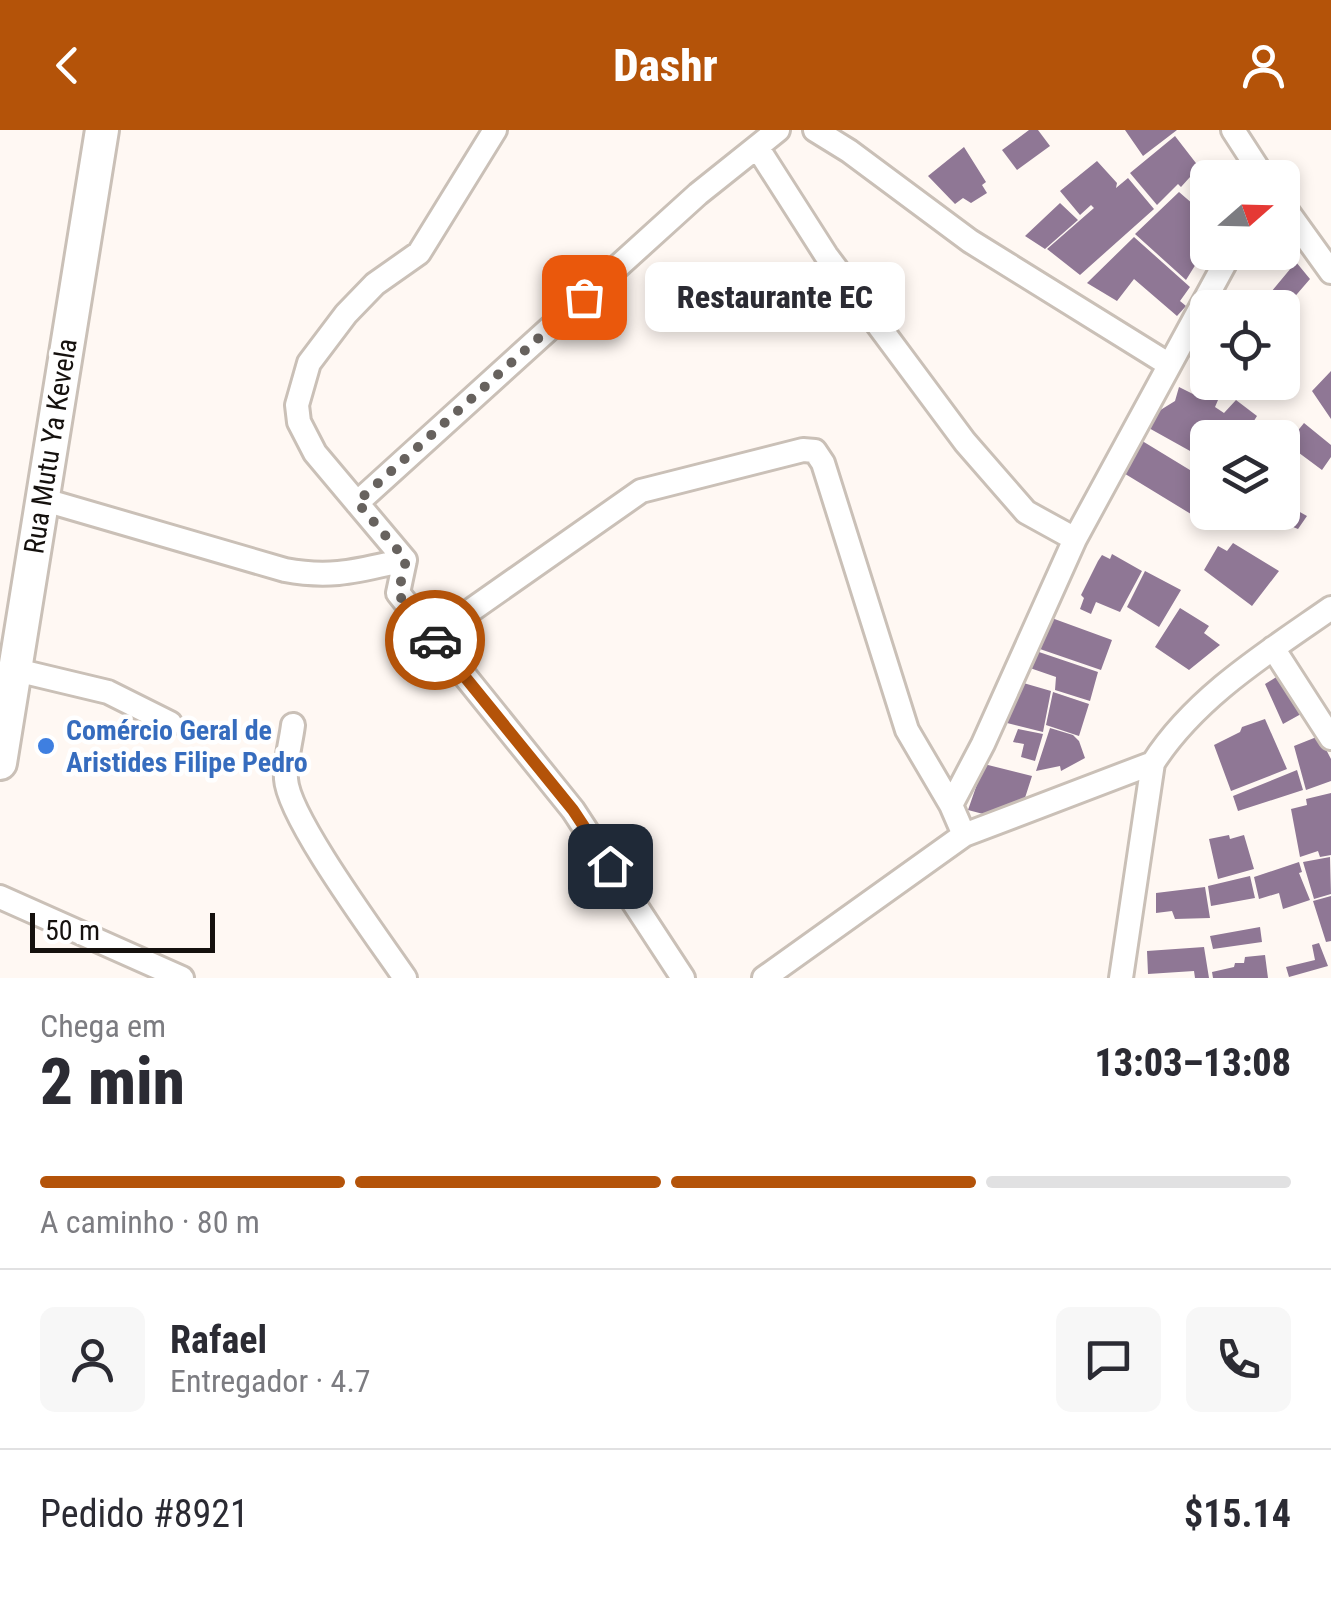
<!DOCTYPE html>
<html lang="pt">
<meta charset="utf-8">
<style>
body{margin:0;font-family:"Roboto Condensed",sans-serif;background:#f7f7f7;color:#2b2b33;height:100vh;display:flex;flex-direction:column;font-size:38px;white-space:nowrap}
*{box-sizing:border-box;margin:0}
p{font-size:32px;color:#7c7c81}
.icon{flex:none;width:55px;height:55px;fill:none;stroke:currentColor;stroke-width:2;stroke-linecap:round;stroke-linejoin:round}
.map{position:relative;height:848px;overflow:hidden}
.side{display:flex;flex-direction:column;background:#fff;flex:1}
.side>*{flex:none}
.needle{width:65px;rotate:70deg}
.tools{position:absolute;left:1190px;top:30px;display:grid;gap:20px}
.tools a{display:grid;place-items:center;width:110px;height:110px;border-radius:15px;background:#fff;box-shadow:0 5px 15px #0003;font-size:50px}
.scale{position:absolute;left:30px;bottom:25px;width:185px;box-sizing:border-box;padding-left:10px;border:5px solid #15110e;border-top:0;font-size:28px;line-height:35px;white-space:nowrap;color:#15110e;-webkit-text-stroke:8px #fff;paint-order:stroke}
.pin{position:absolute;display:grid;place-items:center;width:85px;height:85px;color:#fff;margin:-42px;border-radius:20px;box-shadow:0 5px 15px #0006}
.courier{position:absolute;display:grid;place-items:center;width:100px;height:100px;margin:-50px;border:8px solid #b45309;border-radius:50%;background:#fff;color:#222;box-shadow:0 2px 12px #0007}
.bubble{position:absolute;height:70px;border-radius:15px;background:#fff;box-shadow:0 5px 15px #0003;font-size:32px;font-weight:800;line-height:70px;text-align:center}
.summary em{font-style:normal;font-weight:800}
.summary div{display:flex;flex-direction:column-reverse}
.summary{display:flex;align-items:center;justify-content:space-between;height:170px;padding:0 40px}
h1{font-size:65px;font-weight:800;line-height:75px}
.bar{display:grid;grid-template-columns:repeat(4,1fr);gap:15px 10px;align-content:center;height:120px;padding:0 40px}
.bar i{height:12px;border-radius:8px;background:#e1e1e2}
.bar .selected{background:#b45309}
.bar p{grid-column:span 4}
.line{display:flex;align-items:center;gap:25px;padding:0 40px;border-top:2px solid #e1e1e2}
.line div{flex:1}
.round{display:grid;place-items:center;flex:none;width:105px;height:105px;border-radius:15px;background:#f7f7f7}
header{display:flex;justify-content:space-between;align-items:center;height:130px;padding:0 40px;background:#b45309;color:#fff;font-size:45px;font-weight:800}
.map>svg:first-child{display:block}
.building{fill:#8f7795}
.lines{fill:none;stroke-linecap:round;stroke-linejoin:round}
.minor-casing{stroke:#cac0b7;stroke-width:28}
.secondary-casing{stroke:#cac0b7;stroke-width:38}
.minor{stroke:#fff;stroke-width:22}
.secondary{stroke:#fff;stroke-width:32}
.done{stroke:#67625e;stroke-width:10;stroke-dasharray:0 18}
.route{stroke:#b45309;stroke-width:12}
.shop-dot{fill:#3f7fe0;stroke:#fff;stroke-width:4}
.labels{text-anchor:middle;stroke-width:9;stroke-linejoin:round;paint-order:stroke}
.street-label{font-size:28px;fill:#15110e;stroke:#fff}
.shop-label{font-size:28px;font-weight:bold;fill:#366cbe;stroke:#fff;text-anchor:start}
</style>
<header><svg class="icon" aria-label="back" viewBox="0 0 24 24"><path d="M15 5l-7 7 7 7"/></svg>Dashr<svg class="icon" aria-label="person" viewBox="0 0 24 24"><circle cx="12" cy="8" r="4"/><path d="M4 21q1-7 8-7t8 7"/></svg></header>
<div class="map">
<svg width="1331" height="848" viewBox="0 0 1331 848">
<rect width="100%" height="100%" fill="#fff8f3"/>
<path class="building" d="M1029 0H1038L1050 16 1017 40 1002 20Z
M1125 0H1177L1143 26Z
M1175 6 1199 37 1181 57 1178 54 1157 75 1130 43Z
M964 17 986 52 982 55 987 63 971 73 963 68 955 74 928 46Z
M1097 31 1117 53 1116 58 1128 48 1154 79 1080 145 1047 119 1094 78 1091 75 1080 85 1060 61Z
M1179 62 1208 87V102L1200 110 1204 121 1186 150 1135 104Z
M1060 73 1078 90 1045 119 1025 106Z
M1134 107 1190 157 1180 171 1186 176 1177 186 1134 149 1117 171 1087 153Z
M1296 132 1310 149 1285 178H1276L1266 168Z
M1237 161 1255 178H1221Z
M1208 184V244L1185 223Z
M1331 241V289L1312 261Z
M1179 257 1197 266 1209 259 1218 270 1215 277 1224 283 1236 270 1257 286 1243 308H1208V331L1147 297 1154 284 1175 271Z
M1304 293 1331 315V327L1322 340 1287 314Z
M1139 309 1208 351V382H1243L1237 396 1209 383 1204 392 1122 342Z
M1282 372 1307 386 1298 399 1258 383 1282 382Z
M1233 413 1279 441 1252 476 1204 440 1218 416 1227 421Z
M1112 424 1142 441 1120 482 1096 472 1091 484 1080 479 1084 468 1081 465 1098 431 1102 425 1110 429Z
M1145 441 1181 460 1159 497 1127 477Z
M1180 478 1209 496 1204 503 1220 515 1189 540 1155 517Z
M1049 487 1112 510 1101 540 1037 518Z
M1036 521 1098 542 1090 571 1055 560 1056 547 1030 538Z
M1278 546 1301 584 1283 594 1265 554Z
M1020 552 1051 561 1043 602 1003 592 1008 578 1013 579Z
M1053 562 1089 574 1079 606 1046 595Z
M1265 589 1287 639 1231 661 1214 615 1240 602 1242 597Z
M1050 598 1073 605 1079 611 1085 628 1061 641 1060 636 1036 641Z
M1018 599 1043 604 1035 631 1021 627 1024 614 1013 612Z
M1319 606 1331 629V651L1306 660 1294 616Z
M984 634 1032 646 1024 671 987 685 968 680Z
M1297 640 1303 660 1238 681 1233 666Z
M1331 663V725L1320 727 1318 721 1300 727 1291 679 1307 675 1306 669Z
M1229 705 1230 709 1244 705 1254 739 1218 749 1209 709Z
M1330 727 1331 764 1314 769 1303 732Z
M1299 732 1302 742 1299 743 1310 770 1283 779 1279 763 1259 769 1254 747Z
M1250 746 1255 768 1211 776 1208 756Z
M1205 757 1210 788 1175 789 1172 781 1156 783V763Z
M1331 766V811L1326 812 1313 771Z
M1260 797 1262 812 1213 819 1210 806Z
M1319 813 1328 836 1289 847 1286 837 1315 830 1312 815Z
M1204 817 1209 848H1195L1194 841 1148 844 1147 821Z
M1265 825 1268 848H1213L1212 842 1234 837 1235 833H1244L1245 827Z"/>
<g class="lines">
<defs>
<path id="minor" d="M495 0 419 123 375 154 346 184 309 233 297 275 299 292 315 323 405 430 398 463 573 680 683 848
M815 0 849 21 970 111 1168 234
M1233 0 1264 48
M757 17 826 125 965 312 1026 382 1075 409
M1282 74 1331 142
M41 369 285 440C333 449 359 440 405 430
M357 373 698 64 778 0
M433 507 641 361 803 320 815 321 823 333 907 600 951 675 964 705
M1273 518 1331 608
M16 540 108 562 170 593
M293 595C291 612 285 632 286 649 288 688 380 811 405 848
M951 675 983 614 1075 409 1231 122
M0 767 182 848
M764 848 964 705 1153 633C1195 567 1268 522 1331 478
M1121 848 1153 633"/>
<path id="secondary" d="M0 633 102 0"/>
</defs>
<use href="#minor" class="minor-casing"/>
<use href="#secondary" class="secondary-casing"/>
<use href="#minor" class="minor"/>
<use href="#secondary" class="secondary"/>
</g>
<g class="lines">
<path class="done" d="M435 510 398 464 406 430 357 372 584 167"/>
<path class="route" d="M435 510 573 680 610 736"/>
</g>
<circle class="shop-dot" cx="46" cy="616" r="10"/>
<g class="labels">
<g class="street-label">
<text transform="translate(50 316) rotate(-81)" y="10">Rua Mutu Ya Kevela</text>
</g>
<g class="shop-label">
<text x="66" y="610">Comércio Geral de<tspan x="66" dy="32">Aristides Filipe Pedro</tspan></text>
</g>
</g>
</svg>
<div class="tools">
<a><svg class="needle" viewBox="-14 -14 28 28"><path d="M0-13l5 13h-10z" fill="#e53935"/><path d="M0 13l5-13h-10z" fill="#7c7c81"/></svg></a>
<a><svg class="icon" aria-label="locate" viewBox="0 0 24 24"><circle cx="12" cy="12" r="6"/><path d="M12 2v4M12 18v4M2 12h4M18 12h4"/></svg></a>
<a><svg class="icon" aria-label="layers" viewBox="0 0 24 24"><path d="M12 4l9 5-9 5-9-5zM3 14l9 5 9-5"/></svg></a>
</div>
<div class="scale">50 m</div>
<div class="pin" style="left:584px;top:167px;background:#ea580c"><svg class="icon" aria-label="bag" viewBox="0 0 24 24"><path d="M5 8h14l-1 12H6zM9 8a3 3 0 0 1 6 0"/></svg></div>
<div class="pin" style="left:610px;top:736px;background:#1f2937"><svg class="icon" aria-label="home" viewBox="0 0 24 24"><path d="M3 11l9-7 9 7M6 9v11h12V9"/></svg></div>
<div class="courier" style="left:435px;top:510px"><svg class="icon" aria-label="car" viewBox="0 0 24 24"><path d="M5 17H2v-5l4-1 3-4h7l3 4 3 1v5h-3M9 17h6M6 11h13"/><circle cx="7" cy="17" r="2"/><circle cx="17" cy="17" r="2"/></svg></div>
<div class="bubble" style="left:645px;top:132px;width:260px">Restaurante EC</div>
</div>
<section class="side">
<div class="summary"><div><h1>2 min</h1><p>Chega em</p></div><em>13:03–13:08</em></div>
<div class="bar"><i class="selected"></i><i class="selected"></i><i class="selected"></i><i></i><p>A caminho · 80 m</p></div>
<div class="line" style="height:180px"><a class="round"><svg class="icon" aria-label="person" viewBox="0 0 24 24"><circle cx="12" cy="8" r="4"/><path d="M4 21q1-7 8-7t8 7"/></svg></a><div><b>Rafael</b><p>Entregador · 4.7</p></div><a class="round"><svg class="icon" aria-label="chat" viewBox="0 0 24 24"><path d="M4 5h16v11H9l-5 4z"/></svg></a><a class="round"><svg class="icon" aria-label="phone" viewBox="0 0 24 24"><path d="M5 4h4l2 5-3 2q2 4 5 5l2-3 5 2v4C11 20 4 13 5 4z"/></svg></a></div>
<div class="line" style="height:130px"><div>Pedido #8921</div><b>$15.14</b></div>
</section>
